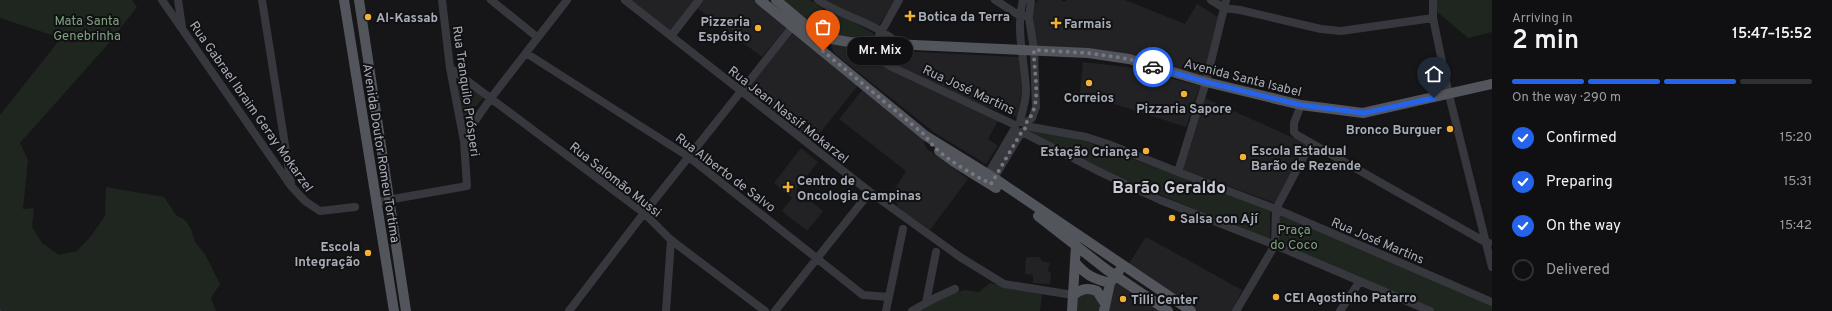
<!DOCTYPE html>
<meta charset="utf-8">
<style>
body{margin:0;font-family:Overpass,sans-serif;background:#19191b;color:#f1f3f6;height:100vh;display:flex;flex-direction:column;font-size:15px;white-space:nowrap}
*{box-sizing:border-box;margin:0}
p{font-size:13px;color:#9c9d9f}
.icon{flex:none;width:22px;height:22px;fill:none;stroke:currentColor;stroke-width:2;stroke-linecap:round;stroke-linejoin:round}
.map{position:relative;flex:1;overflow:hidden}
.drawer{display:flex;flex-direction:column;background:#101012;width:340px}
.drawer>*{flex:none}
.pin{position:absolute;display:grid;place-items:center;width:34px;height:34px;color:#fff;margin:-41px -17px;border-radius:50% 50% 50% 0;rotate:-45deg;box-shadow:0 0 4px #0007}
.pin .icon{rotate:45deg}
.courier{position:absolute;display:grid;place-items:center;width:40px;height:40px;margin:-20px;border:3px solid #2563eb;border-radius:50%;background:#fff;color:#222;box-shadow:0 1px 5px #0007}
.bubble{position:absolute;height:28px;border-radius:14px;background:#101012;box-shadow:0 1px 3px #0004,0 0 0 1px #303032;font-size:13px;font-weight:600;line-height:28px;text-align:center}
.headline em{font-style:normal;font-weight:600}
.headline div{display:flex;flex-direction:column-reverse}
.headline{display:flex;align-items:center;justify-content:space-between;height:68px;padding:0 20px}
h1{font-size:26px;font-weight:600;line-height:30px}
.bar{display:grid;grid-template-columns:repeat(4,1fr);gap:6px 4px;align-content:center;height:48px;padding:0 20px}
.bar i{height:5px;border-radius:3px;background:#303032}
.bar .on{background:#2563eb}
.bar p{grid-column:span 4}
ol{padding:0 20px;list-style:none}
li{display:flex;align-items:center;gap:12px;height:44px}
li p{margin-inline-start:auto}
li .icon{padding:4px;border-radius:50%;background:#2563eb;color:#fff;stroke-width:4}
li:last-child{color:#9c9d9f}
li i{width:22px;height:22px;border:2px solid #303032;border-radius:50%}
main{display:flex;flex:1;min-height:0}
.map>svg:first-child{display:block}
.built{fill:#222225}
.green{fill:#1e261f}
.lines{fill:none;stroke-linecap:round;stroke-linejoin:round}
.stream{stroke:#2c353c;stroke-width:2}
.minor{stroke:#37383d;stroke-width:8}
.major{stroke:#53555c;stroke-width:10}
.done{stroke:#757880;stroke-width:4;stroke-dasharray:0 7.2}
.route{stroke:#2563eb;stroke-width:5}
.poi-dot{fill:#f2b134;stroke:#111113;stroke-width:1.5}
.labels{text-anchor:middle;stroke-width:4;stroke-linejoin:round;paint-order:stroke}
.poi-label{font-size:13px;font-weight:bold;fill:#a8adb8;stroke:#111113;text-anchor:start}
.park-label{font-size:13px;fill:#7fa381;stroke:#111113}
.street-label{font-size:13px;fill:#a8adb8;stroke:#111113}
.district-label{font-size:17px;font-weight:bold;fill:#c9ccd4;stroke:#111113}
</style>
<main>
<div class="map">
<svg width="1492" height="311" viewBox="0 0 1492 311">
<rect width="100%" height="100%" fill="#161618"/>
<path class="built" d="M631 0H695L671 31Z
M703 0H756L788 26 762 57 697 8Z
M824 0H895L879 25 832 5Z
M1038 0H1061L1064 2 1067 0H1125L1185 24 1197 4 1218 17 1204 78 1133 57 1036 49 1033 23 1035 4Z
M794 32 859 84 812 143 745 91Z
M830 43 853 46 998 121 988 139 998 146 986 164 935 133 834 53Z
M897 51 1019 57 1022 90 1017 117 982 105 893 66Z
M1083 62 1127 67 1200 86 1186 127 1080 93Z
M863 89 922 138 927 149 968 179 930 230 898 207 893 192 906 171 839 119Z
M1205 98 1307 144 1275 203 1182 169Z
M801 148 818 162 796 190 823 211 807 231 782 211 792 198 774 183Z
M1146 237 1242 290 1232 311H1197L1128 265Z
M1028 257H1040L1042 261 1050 263 1048 271 1051 272 1050 284 1033 283V275L1025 274 1026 258Z
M1116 280 1161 311H1104Z"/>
<path class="green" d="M0 0H132L137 7 109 43 20 143 28 160 23 209 34 208 32 227 42 243 59 255 77 251 91 236 105 216 106 187 164 197 176 215 185 220 191 229 195 242 205 254 220 284 211 298 216 311H0V115L61 38 0 18Z
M781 0H810L825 10 842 16 873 33 875 37 872 40 833 36 818 29Z
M1434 0H1492V32L1468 38 1435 10Z
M457 81 484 97 464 120Z
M1029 129 1088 142 1270 211V240C1188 207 1107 173 1028 134Z
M1278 212 1492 304V311H1436L1275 245Z
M990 283 1042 294 1040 311H918L933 302 964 290 979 292Z
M1081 292 1097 293 1102 311H1074L1075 296Z"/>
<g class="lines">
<path class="stream" d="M0 310V311"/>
<path class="minor" d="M162 0 291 186 305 201 320 211 355 207
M178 0 182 27
M262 0 291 183
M491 0 537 37
M625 0 870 192 960 257 1004 284 1073 295
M818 0C844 18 877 22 899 45
M995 0 1020 16H1024
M1211 0 1224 8 1240 10 1321 29 1341 31 1433 18
M1433 0V18L1449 95 1492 267
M671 36 699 0
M850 42 894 68 1015 125
M875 43 899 0
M526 53 689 157 863 295 889 297
M450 68 644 213 671 240 765 311
M1301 105 1294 123V132L1297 135 1487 243H1489
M1020 122C1022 111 1026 101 1026 91 1025 60 1015 30 1023 0
M1025 124 1032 118 1036 107 1034 50 1029 18 1031 0
M1026 126 1086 137 1108 144 1178 172 1276 209 1492 302
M1022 132 1100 172 1160 200 1275 245 1430 311
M464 141 477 118 491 98 567 0
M1178 172 1206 82 1226 0
M985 179 1015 128
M991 183 1021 133
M376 202 467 186 464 141 450 68 442 0
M926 303 936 252
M569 311 644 213 793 26
M666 311 671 240
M775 311 870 192
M886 311 903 229
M912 311 935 298 955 289
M1236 311 1275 245 1276 209 1311 143
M1340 311 1360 281"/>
<path class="major" d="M344 0 394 311
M359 0 406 311
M760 0 926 136 994 178 1191 311
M776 0 820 37
M803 34 849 42 1088 53 1129 59 1206 82 1301 105 1363 113 1492 84
M939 151 954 162 996 188
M1038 216 1107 270 1168 311
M1075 262C1085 275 1094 279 1110 283
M1073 295C1082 289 1087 287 1097 291L1104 302
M1072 311 1076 245
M1104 311 1110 283 1119 271"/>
</g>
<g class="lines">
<path class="done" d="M823 51 926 136C936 155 972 174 991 184L1021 133 1025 130V124C1044 105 1033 74 1034 50L1088 53 1129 59 1153 67"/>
<path class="route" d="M1153 67 1206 82 1301 105 1364 113 1434 98"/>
</g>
<g class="poi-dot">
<path d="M908 10h4v4h4v4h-4v4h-4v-4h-4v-4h4z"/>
<circle cx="368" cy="17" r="4"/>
<path d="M1054 17h4v4h4v4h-4v4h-4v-4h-4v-4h4z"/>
<circle cx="758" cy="28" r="4"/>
<circle cx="1089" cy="83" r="4"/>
<circle cx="1184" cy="94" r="4"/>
<circle cx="1450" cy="129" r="4"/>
<circle cx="1146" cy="151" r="4"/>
<circle cx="1243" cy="157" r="4"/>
<path d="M786 181h4v4h4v4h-4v4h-4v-4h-4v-4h4z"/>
<circle cx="1172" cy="218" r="4"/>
<circle cx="368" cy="253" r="4"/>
<circle cx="1276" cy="297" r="4"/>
<circle cx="1123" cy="299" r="4"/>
</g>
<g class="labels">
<g class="poi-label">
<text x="918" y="21">Botica da Terra</text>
<text x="376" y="22">Al-Kassab</text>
<text x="750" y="26" text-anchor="end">Pizzeria<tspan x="750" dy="15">Espósito</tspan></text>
<text x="1064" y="28">Farmais</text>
<text x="1089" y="102" text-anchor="middle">Correios</text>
<text x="1184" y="113" text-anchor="middle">Pizzaria Sapore</text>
<text x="1442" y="134" text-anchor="end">Bronco Burguer</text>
<text x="1251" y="155">Escola Estadual<tspan x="1251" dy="15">Barão de Rezende</tspan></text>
<text x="1138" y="156" text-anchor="end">Estação Criança</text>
<text x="797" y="185">Centro de<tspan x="797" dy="15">Oncologia Campinas</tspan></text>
<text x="1180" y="223">Salsa con Ají</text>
<text x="360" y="251" text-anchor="end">Escola<tspan x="360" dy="15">Integração</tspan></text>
<text x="1284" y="302">CEI Agostinho Patarro</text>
<text x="1131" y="304">Tilli Center</text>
</g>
<g class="park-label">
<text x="87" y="25">Mata Santa<tspan x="87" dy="15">Genebrinha</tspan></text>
<text x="1294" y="234">Praça<tspan x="1294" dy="15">do Coco</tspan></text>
</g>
<g class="street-label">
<text transform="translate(1243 77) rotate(14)" y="5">Avenida Santa Isabel</text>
<text transform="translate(969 89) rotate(25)" y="5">Rua José Martins</text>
<text transform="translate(467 91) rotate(82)" y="5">Rua Tranquilo Prósperi</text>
<text transform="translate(252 106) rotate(55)" y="5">Rua Gabrael Ibraim Geray Mokarzel</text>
<text transform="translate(789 114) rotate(38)" y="5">Rua Jean Nassif Mokarzel</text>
<text transform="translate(382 153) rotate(81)" y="5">Avenida Doutor Romeu Tortima</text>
<text transform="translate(726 172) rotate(37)" y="5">Rua Alberto de Salvo</text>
<text transform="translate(616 179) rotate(38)" y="5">Rua Salomão Mussi</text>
<text transform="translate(1378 240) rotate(23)" y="5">Rua José Martins</text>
</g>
<g class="district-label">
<text x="1169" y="193">Barão Geraldo</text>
</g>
</g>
</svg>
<div class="pin" style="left:823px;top:51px;background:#ea580c"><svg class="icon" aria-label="bag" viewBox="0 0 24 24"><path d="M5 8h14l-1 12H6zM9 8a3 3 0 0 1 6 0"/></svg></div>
<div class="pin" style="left:1434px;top:98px;background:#1f2937"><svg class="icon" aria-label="home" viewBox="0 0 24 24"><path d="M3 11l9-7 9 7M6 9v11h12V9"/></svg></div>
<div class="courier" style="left:1153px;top:67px"><svg class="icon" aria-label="car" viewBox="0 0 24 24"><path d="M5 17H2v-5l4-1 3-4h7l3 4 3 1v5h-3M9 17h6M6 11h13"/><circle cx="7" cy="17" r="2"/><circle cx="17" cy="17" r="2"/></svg></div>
<div class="bubble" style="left:847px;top:37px;width:66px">Mr. Mix</div>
</div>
<section class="drawer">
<div class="headline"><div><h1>2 min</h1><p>Arriving in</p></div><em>15:47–15:52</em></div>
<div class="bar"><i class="on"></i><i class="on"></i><i class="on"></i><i></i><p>On the way · 290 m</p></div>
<ol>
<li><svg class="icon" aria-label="check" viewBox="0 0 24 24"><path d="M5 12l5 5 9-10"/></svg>Confirmed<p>15:20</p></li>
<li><svg class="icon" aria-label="check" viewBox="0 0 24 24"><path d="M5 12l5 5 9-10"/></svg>Preparing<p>15:31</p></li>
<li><svg class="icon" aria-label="check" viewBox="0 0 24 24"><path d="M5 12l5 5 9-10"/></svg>On the way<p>15:42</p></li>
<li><i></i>Delivered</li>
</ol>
</section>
</main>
